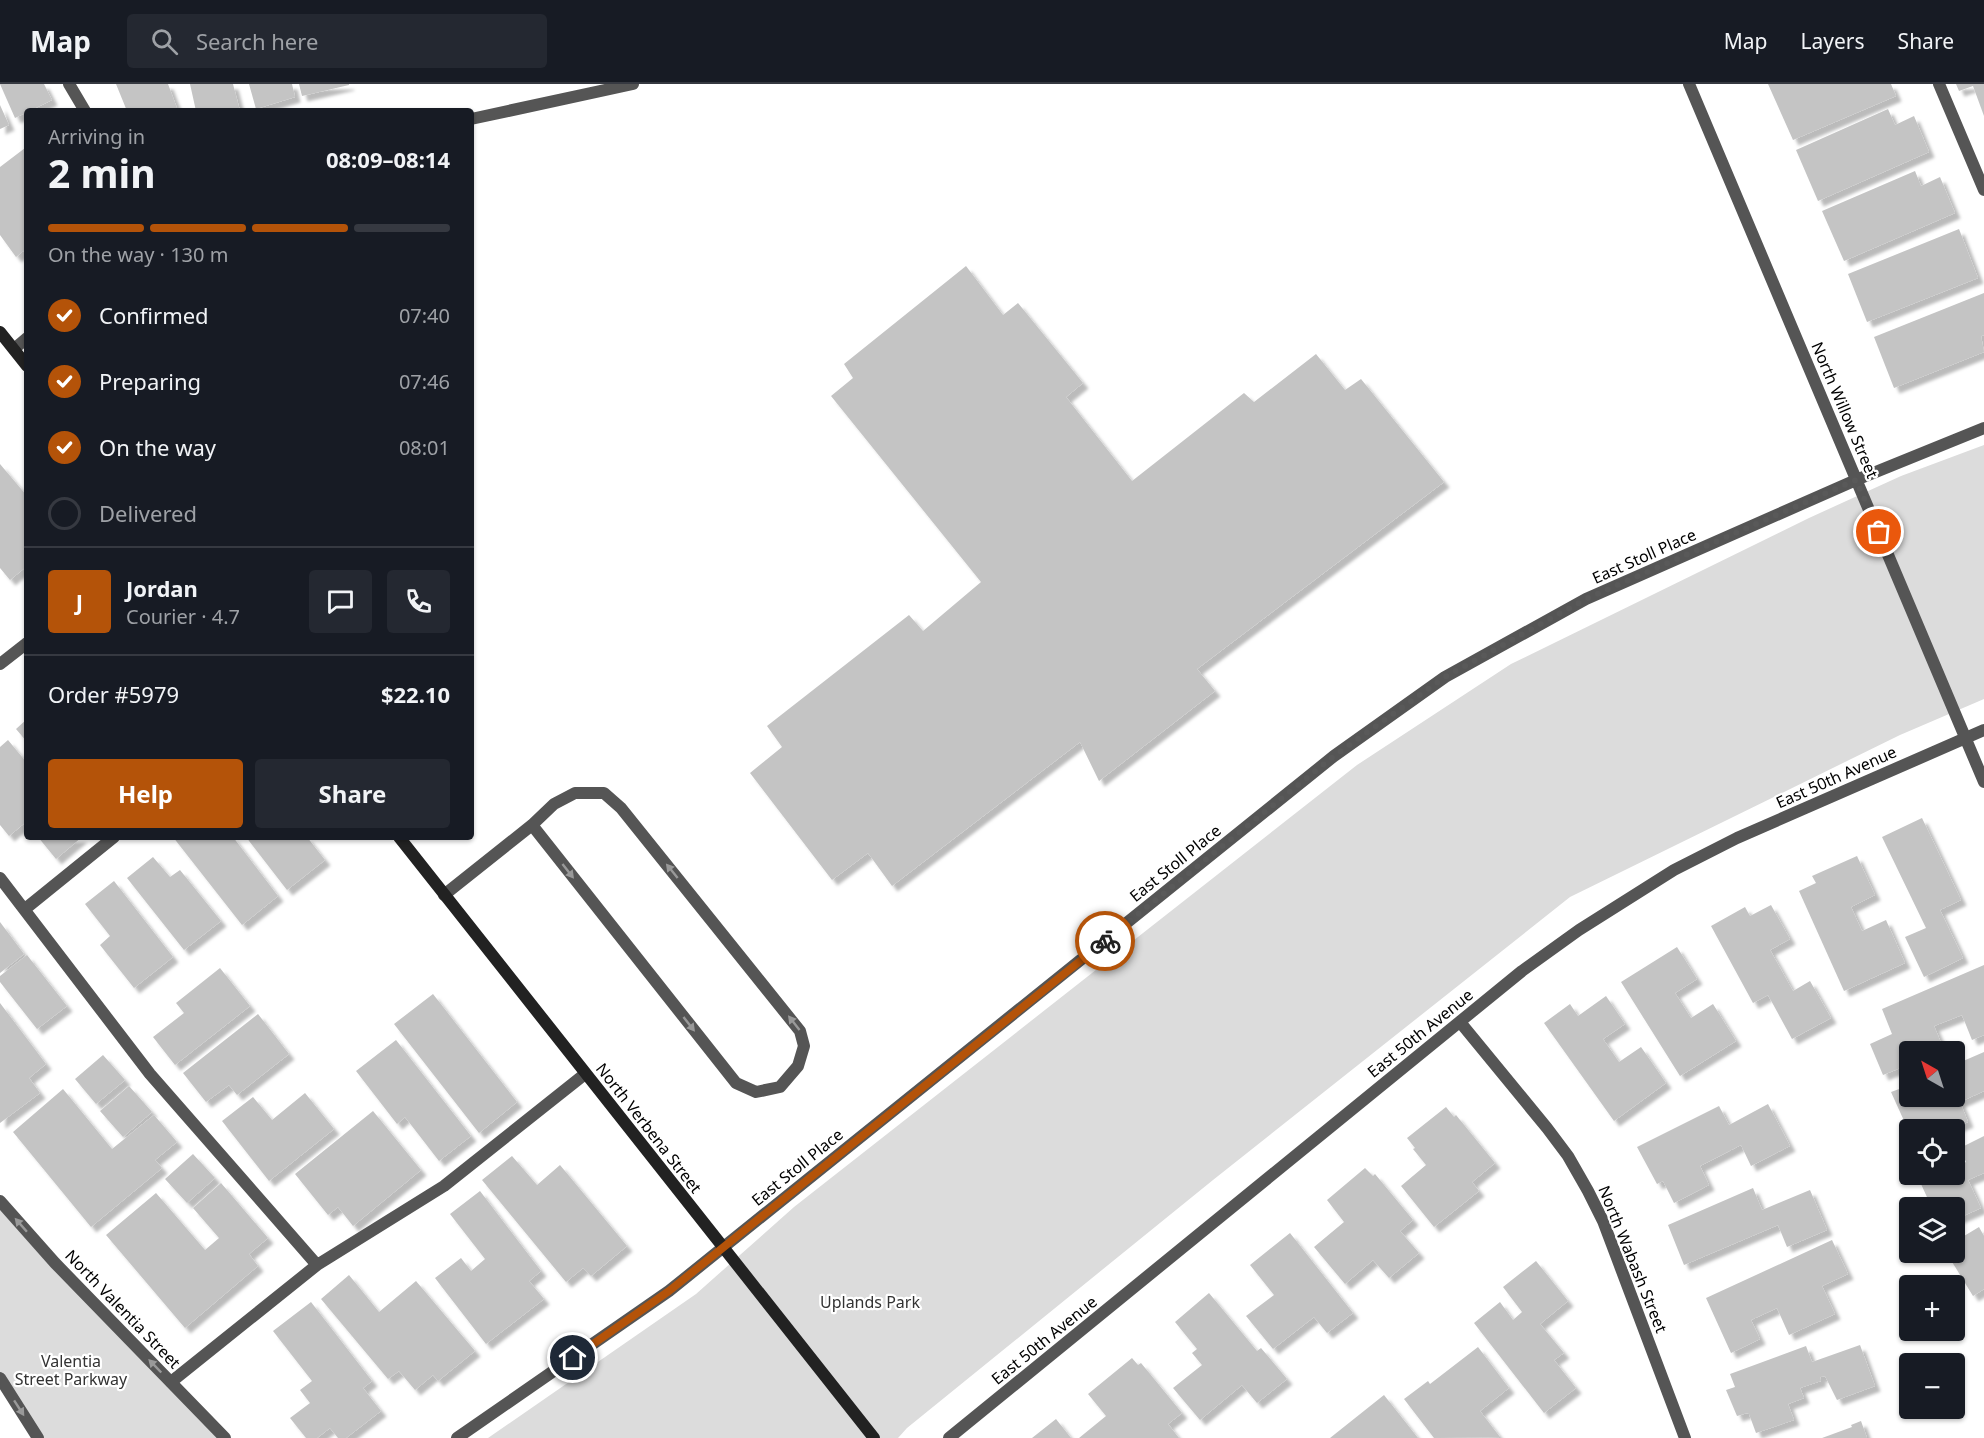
<!DOCTYPE html>
<meta charset="utf-8">
<style>
body{margin:0;font-family:"Noto Sans",sans-serif;background:#242831;color:#f1f3f6;height:100vh;display:flex;flex-direction:column;font-size:22px;white-space:nowrap}
*{box-sizing:border-box;margin:0}
p{font-size:20px;color:#9ea1a6}
.icon{flex:none;width:33px;height:33px;fill:none;stroke:currentColor;stroke-width:2;stroke-linecap:round;stroke-linejoin:round}
.map{position:relative;flex:1;overflow:hidden}
.drawer{position:absolute;left:24px;top:24px;width:450px;height:732px;display:flex;flex-direction:column;background:#171b24;border-radius:6px;box-shadow:0 2px 4px #0004}
.drawer>*{flex:none}
.needle{width:39px;rotate:321deg}
.fabs{position:absolute;left:1899px;top:957px;display:grid;gap:12px}
.fabs a{display:grid;place-items:center;width:66px;height:66px;border-radius:6px;background:#171b24;box-shadow:0 2px 4px #0004;font-size:30px}
.pin{position:absolute;display:grid;place-items:center;width:51px;height:51px;color:#fff;margin:-26px;border:3px solid #fff;border-radius:50%;box-shadow:0 2px 6px #0007}
.courier{position:absolute;display:grid;place-items:center;width:60px;height:60px;margin:-30px;border:4px solid #b45309;border-radius:50%;background:#fff;color:#222;box-shadow:0 2px 8px #0007}
.summary em{font-style:normal;font-weight:700}
.summary div{display:flex;flex-direction:column-reverse}
.summary{display:flex;align-items:center;justify-content:space-between;height:102px;padding:0 24px}
h1{font-size:39px;font-weight:700;line-height:45px}
.bar{display:grid;grid-template-columns:repeat(4,1fr);gap:9px 6px;align-content:center;height:72px;padding:0 24px}
.bar i{height:8px;border-radius:4px;background:#363941}
.bar .selected{background:#b45309}
.bar p{grid-column:span 4}
.line{display:flex;align-items:center;gap:15px;padding:0 24px;border-top:2px solid #363941}
.line div{flex:1}
.round{display:grid;place-items:center;flex:none;width:63px;height:63px;border-radius:6px;background:#242831}
ol{padding:0 24px;list-style:none}
li{display:flex;align-items:center;gap:18px;height:66px}
li p{margin-inline-start:auto}
li .icon{padding:6px;border-radius:50%;background:#b45309;color:#fff;stroke-width:4}
li:last-child{color:#9ea1a6}
li i{width:33px;height:33px;border:3px solid #363941;border-radius:50%}
.primary-button{display:flex;gap:12px;margin-top:auto;padding:12px 24px}
.primary-button a{flex:1;height:69px;border-radius:6px;background:#b45309;color:#fff;font-size:24px;font-weight:700;line-height:69px;text-align:center}
.primary-button a+a{background:#242831;color:#f1f3f6}
header{display:flex;align-items:center;gap:36px;box-sizing:border-box;height:84px;padding:0 30px;background:#171b24;border-bottom:2px solid #363941}
header strong{font-size:28px}
nav{display:flex;gap:33px;margin-inline-start:auto;font-size:21px}
.search{width:420px;height:54px;background:#242831;display:flex;align-items:center;gap:15px;box-sizing:border-box;padding:0 21px;border-radius:6px;color:#9ea1a6;font-size:22px}
.map>svg:first-child{display:block}
.green{fill:#dcdcdc}
.building{fill:#c4c4c4;filter:url(#shadow)}
.lines{fill:none;stroke-linecap:round;stroke-linejoin:round}
.lane{stroke:#555;stroke-width:12}
.street{stroke:#555;stroke-width:12}
.secondary{stroke:#222;stroke-width:12}
.oneway{fill:#999}
.done{stroke:#595959;stroke-width:6;stroke-dasharray:0 10.8}
.route{stroke:#b45309;stroke-width:8}
.labels{text-anchor:middle;stroke-width:4.5;stroke-linejoin:round;paint-order:stroke}
.street-label{font-size:16px;fill:#000;stroke:#fff}
.park-label{font-size:16px;fill:#333;stroke:#fff}
</style>
<header>
<strong>Map</strong>
<div class="search"><svg class="icon" aria-label="search" viewBox="0 0 24 24"><circle cx="10" cy="10" r="6"/><path d="M15 15l6 6"/></svg>Search here</div>
<nav><a>Map</a><a>Layers</a><a>Share</a></nav>
</header>
<div class="map">
<svg width="1984" height="1354" viewBox="0 0 1984 1354">
<defs>
<filter id="shadow"><feDropShadow dx="5.5" dy="5.5" stdDeviation="1.5" flood-color="#0004"/></filter>
</defs>
<rect width="100%" height="100%" fill="#fff"/>
<path class="green" d="M1984 361V615L1900 651 1570 813 1213 1096 907 1344 898 1354H488L696 1210 794 1123 1357 681 1511 580 1809 434 1901 392Z
M0 1117 225 1354H38L0 1294Z"/>
<path class="building" d="M0 0H44L52 16 15 34Z
M116 0H168L178 27H127Z
M190 0H233L240 27H196Z
M249 0H292L295 13 256 25Z
M299 0H349V1L302 12Z
M1768 0H1891L1896 12 1793 56Z
M1956 0H1984V32L1973 2 1959 7Z
M0 21 9 41 0 45Z
M1888 25 1895 41 1914 32 1929 68 1818 117 1796 66Z
M25 64 27 164 16 173 0 151V83Z
M1915 87 1921 102 1940 93 1955 129 1844 177 1822 127Z
M1959 145 1978 194 1867 238 1848 190Z
M966 182 1003 231 1018 219 1083 299 1066 313 1132 397 1244 309 1254 318 1316 270 1345 306 1361 295 1444 398 1197 585 1215 607 1099 697 1080 658 892 802 868 769 832 796 750 689 782 663 767 642 909 531 923 547 981 498 831 312 853 294 844 280Z
M1984 209V251L1981 252 1984 268 1894 304 1874 253Z
M0 380 27 412V482L10 496 0 484Z
M27 635V658L16 645Z
M8 656 27 679V737L9 752 0 741V663Z
M1922 734 1961 816 1940 826 1963 874 1924 893 1905 853 1926 844 1882 753Z
M38 753H82L56 775Z
M173 753H233L278 812 242 841Z
M246 753H307L325 776 287 806Z
M1857 772 1875 811 1851 823 1862 847 1886 836 1905 879 1844 907 1799 807 1816 799 1812 792Z
M153 773 170 793 180 786 221 837 184 866 127 794Z
M114 797 173 873 134 904 100 861 110 852 85 820Z
M1771 821 1790 855 1770 866 1793 907 1810 897 1831 934 1792 955 1768 911 1753 919 1711 842 1745 823 1750 832Z
M0 838 24 870 0 889Z
M1677 863 1697 895 1675 909 1691 934 1713 920 1736 957 1680 992 1621 898Z
M27 871 67 922 37 945 0 898V892Z
M1984 881V951L1972 956 1962 931 1934 942 1944 966 1910 968V980L1883 991 1870 960 1892 950 1882 925Z
M220 884 250 922 175 981 153 953 184 929 176 919Z
M433 910 517 1018 479 1049 394 940Z
M1606 912 1625 940 1603 955 1619 978 1641 963 1666 999 1614 1037 1544 939 1570 920 1578 932Z
M0 919 46 980 29 994 40 1009 0 1039Z
M258 930 289 970 237 1011 229 1001 206 1018 183 989Z
M396 956 471 1052 439 1077 405 1033 397 1040 356 987Z
M1984 968V1007L1960 1018 1968 1038 1950 1046H1910V1050L1891 1008 1910 1001V1012H1954V981Z
M103 971 125 996 96 1020 75 995Z
M129 1002 152 1028 123 1053 100 1027Z
M63 1005 112 1065 154 1031 177 1058 155 1076 162 1084 91 1143 13 1048Z
M305 1009 334 1045 269 1097 222 1037 253 1013 272 1036Z
M1768 1020 1790 1062 1751 1082 1741 1061 1700 1082 1709 1101 1674 1119 1663 1097 1657 1100 1637 1063 1719 1022 1729 1041Z
M1446 1023 1454 1033 1456 1031 1495 1079 1472 1098 1479 1107 1434 1143 1401 1102 1426 1081 1413 1065 1415 1064 1407 1054Z
M373 1027 421 1086 353 1142 338 1123 328 1131 295 1090Z
M1984 1052V1089L1968 1096 1981 1124 1954 1136V1124H1932L1921 1100 1940 1090H1954V1084L1966 1078 1960 1064Z
M193 1070 215 1094 187 1119 165 1095Z
M512 1072 537 1101 560 1081 627 1162 591 1192 583 1184 566 1198 482 1096Z
M1365 1084 1373 1092 1375 1090 1413 1136 1400 1147 1419 1169 1389 1194 1373 1176 1345 1200 1314 1163 1344 1138 1327 1116Z
M221 1099 268 1154 249 1170 258 1182 185 1244 106 1151 156 1109 205 1166 219 1154 193 1124Z
M1753 1104 1762 1126 1810 1106 1827 1146 1787 1163 1778 1141 1684 1181 1668 1141Z
M480 1107 541 1187 529 1197 544 1215 486 1260 435 1194 461 1174 471 1187 485 1175 450 1130Z
M1979 1143 1984 1152V1205L1973 1212 1946 1168H1954V1158Z
M1290 1149 1353 1229 1327 1249 1314 1233 1273 1265 1246 1232 1274 1211 1250 1181Z
M1832 1156 1848 1190 1822 1202 1835 1230 1789 1251 1777 1224 1751 1236 1760 1255 1731 1269 1706 1214Z
M1536 1177 1568 1217 1540 1240 1564 1269 1554 1276 1576 1304 1544 1329 1474 1239 1500 1218 1513 1236 1522 1228 1503 1203Z
M349 1191 379 1228 416 1197 475 1267 438 1297 433 1291 415 1306 399 1287 388 1295 321 1215Z
M1209 1209 1257 1267 1261 1264 1287 1295 1257 1319 1242 1301 1200 1336 1173 1304 1202 1281 1192 1269 1197 1265 1175 1238Z
M311 1218 372 1297 363 1304 381 1327 346 1354H338L330 1344 317 1354H306L290 1334 310 1319 300 1306 312 1297 273 1247Z
M1860 1261 1875 1302 1837 1316 1825 1292 1820 1293 1821 1297 1800 1304 1804 1314 1788 1320 1794 1336 1756 1349 1749 1330 1747 1329 1737 1332 1726 1306 1735 1303 1730 1290 1806 1262 1812 1278Z
M1478 1263 1509 1304 1480 1327 1500 1353 1434 1354 1404 1315 1428 1297 1430 1300Z
M1132 1274 1138 1281 1141 1279 1182 1329 1168 1340 1179 1354H1079L1106 1332 1088 1310Z
M1384 1311 1418 1354H1330Z
M1056 1335 1071 1354H1032Z
M1861 1337 1867 1354H1822L1852 1343 1851 1341Z"/>
<g class="lines">
<path class="lane" d="M69 0 85 27
M1939 0 1984 106
M0 794 150 990 317 1181
M444 811 532 741 554 720 575 709H604L621 724 800 947 804 962 798 982 780 1003 756 1008 736 999 532 741
M25 825 114 753
M171 1298 317 1181 444 1102 585 990"/>
<path class="street" d="M1689 0 1984 698
M471 35 633 0
M14 265 27 254
M0 580 27 559
M1460 938 1547 1044 1568 1072 1588 1107 1603 1137 1617 1174 1685 1354
M0 1117 55 1179 225 1354
M0 1294 38 1354
M457 1354 669 1207 1334 672 1445 593 1586 515 1856 396 1984 344
M949 1354 1522 887 1579 846 1674 786 1737 754 1984 646"/>
<path class="secondary" d="M0 248 27 282
M399 753 874 1354"/>
</g>
<defs><path id="oneway-solid" d="M-6-.8H1V-3.2L6.5 0L1 3.2V.8H-6Z" transform="scale(1.5)"/></defs>
<g class="oneway">
<use href="#oneway-solid" transform="translate(568 787) rotate(52)"/>
<use href="#oneway-solid" transform="translate(672 787) rotate(-129)"/>
<use href="#oneway-solid" transform="translate(794 939) rotate(-128)"/>
<use href="#oneway-solid" transform="translate(689 940) rotate(52)"/>
<use href="#oneway-solid" transform="translate(21 1141) rotate(-131)"/>
<use href="#oneway-solid" transform="translate(155 1282) rotate(-134)"/>
<use href="#oneway-solid" transform="translate(19 1324) rotate(57)"/>
</g>
<g class="lines">
<path class="done" d="M1105 857 1334 672 1445 593 1586 515 1856 396 1879 448"/>
<path class="route" d="M573 1274 669 1207 1105 857"/>
</g>
<g class="labels">
<g class="street-label">
<text transform="translate(1845 326) rotate(67)" y="6">North Willow Street</text>
<text transform="translate(1644 472) rotate(-24)" y="6">East Stoll Place</text>
<text transform="translate(1836 693) rotate(-24)" y="6">East 50th Avenue</text>
<text transform="translate(1175 779) rotate(-39)" y="6">East Stoll Place</text>
<text transform="translate(1420 949) rotate(-39)" y="6">East 50th Avenue</text>
<text transform="translate(649 1044) rotate(52)" y="6">North Verbena Street</text>
<text transform="translate(797 1083) rotate(-39)" y="6">East Stoll Place</text>
<text transform="translate(1633 1175) rotate(68)" y="6">North Wabash Street</text>
<text transform="translate(123 1225) rotate(46)" y="6">North Valentia Street</text>
<text transform="translate(1044 1256) rotate(-39)" y="6">East 50th Avenue</text>
</g>
<g class="park-label">
<text x="870" y="1224">Uplands Park</text>
<text x="71" y="1283">Valentia<tspan x="71" dy="18">Street Parkway</tspan></text>
</g>
</g>
</svg>
<div class="fabs">
<a><svg class="needle" viewBox="-14 -14 28 28"><path d="M0-13l5 13h-10z" fill="#e53935"/><path d="M0 13l5-13h-10z" fill="#9ea1a6"/></svg></a>
<a><svg class="icon" aria-label="locate" viewBox="0 0 24 24"><circle cx="12" cy="12" r="6"/><path d="M12 2v4M12 18v4M2 12h4M18 12h4"/></svg></a>
<a><svg class="icon" aria-label="layers" viewBox="0 0 24 24"><path d="M12 4l9 5-9 5-9-5zM3 14l9 5 9-5"/></svg></a>
<a>+</a>
<a>−</a>
</div>
<div class="pin" style="left:1879px;top:448px;background:#ea580c"><svg class="icon" aria-label="bag" viewBox="0 0 24 24"><path d="M5 8h14l-1 12H6zM9 8a3 3 0 0 1 6 0"/></svg></div>
<div class="pin" style="left:573px;top:1274px;background:#1f2937"><svg class="icon" aria-label="home" viewBox="0 0 24 24"><path d="M3 11l9-7 9 7M6 9v11h12V9"/></svg></div>
<div class="courier" style="left:1105px;top:857px"><svg class="icon" aria-label="bike" viewBox="0 0 24 24"><circle cx="6" cy="16" r="4"/><circle cx="18" cy="16" r="4"/><path d="M6 16l4-8h5l3 8M10 8l3 8H6M13 5h3"/></svg></div>
<section class="drawer">
<div class="summary"><div><h1>2 min</h1><p>Arriving in</p></div><em>08:09–08:14</em></div>
<div class="bar"><i class="selected"></i><i class="selected"></i><i class="selected"></i><i></i><p>On the way · 130 m</p></div>
<ol>
<li><svg class="icon" aria-label="check" viewBox="0 0 24 24"><path d="M5 12l5 5 9-10"/></svg>Confirmed<p>07:40</p></li>
<li><svg class="icon" aria-label="check" viewBox="0 0 24 24"><path d="M5 12l5 5 9-10"/></svg>Preparing<p>07:46</p></li>
<li><svg class="icon" aria-label="check" viewBox="0 0 24 24"><path d="M5 12l5 5 9-10"/></svg>On the way<p>08:01</p></li>
<li><i></i>Delivered</li>
</ol>
<div class="line" style="height:108px"><b class="round" style="background:#b45309;color:#fff">J</b><div><b>Jordan</b><p>Courier · 4.7</p></div><a class="round"><svg class="icon" aria-label="chat" viewBox="0 0 24 24"><path d="M4 5h16v11H9l-5 4z"/></svg></a><a class="round"><svg class="icon" aria-label="phone" viewBox="0 0 24 24"><path d="M5 4h4l2 5-3 2q2 4 5 5l2-3 5 2v4C11 20 4 13 5 4z"/></svg></a></div>
<div class="line" style="height:78px"><div>Order #5979</div><b>$22.10</b></div>
<div class="primary-button"><a>Help</a><a>Share</a></div>
</section>
</div>
